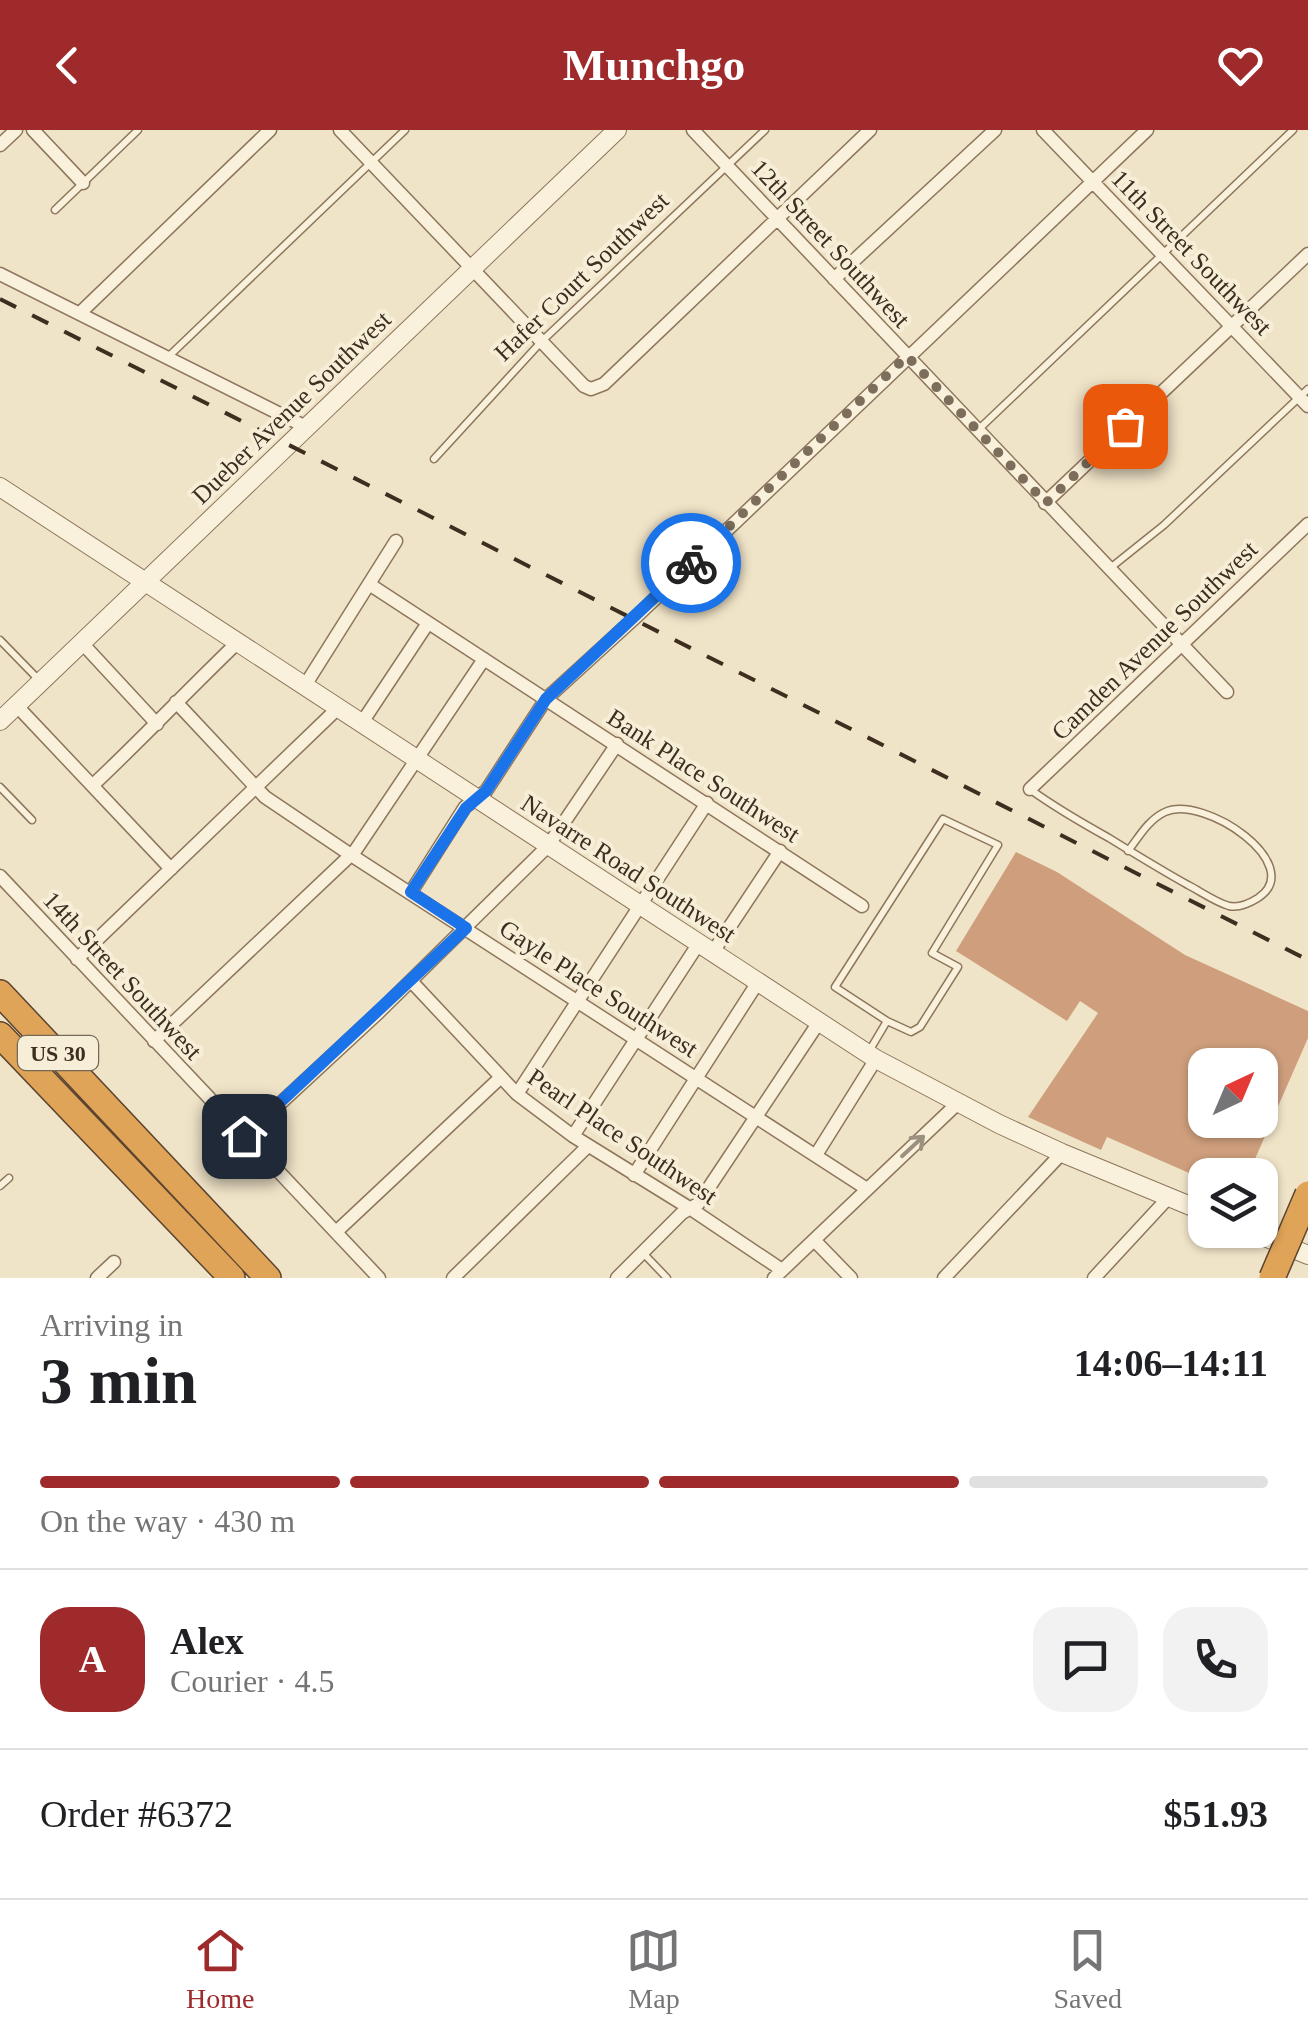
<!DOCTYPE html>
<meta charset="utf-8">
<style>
body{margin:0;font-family:Georgia,serif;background:#f2f2f2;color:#202124;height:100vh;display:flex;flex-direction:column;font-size:38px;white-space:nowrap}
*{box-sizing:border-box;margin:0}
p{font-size:32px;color:#757577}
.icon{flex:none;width:55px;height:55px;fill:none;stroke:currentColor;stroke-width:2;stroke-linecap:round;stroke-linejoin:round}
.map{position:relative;height:1148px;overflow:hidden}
.details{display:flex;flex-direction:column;background:#fff;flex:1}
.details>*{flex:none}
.needle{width:65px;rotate:44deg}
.controls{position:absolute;left:1188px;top:918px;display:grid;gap:20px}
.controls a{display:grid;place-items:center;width:90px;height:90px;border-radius:20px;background:#fff;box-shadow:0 2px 8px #0004;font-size:50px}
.pin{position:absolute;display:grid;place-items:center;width:85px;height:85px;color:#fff;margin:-42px;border-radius:20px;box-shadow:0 5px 15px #0006}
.courier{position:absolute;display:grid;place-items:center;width:100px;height:100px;margin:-50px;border:8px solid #1a73e8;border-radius:50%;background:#fff;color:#222;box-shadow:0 2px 12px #0007}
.head em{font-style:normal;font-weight:700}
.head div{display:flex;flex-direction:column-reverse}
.head{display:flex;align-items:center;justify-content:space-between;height:170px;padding:0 40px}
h1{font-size:65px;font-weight:700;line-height:75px}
.bar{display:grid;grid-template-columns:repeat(4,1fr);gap:15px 10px;align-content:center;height:120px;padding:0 40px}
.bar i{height:12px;border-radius:8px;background:#e0e0e0}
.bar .active{background:#9e2a2b}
.bar p{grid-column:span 4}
.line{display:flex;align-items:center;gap:25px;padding:0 40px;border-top:2px solid #e0e0e0}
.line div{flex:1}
.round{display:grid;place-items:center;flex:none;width:105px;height:105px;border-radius:30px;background:#f2f2f2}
header{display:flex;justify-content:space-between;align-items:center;height:130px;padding:0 40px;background:#9e2a2b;color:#fff;font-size:45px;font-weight:700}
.menu{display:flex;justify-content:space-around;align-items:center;height:140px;border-top:2px solid #e0e0e0;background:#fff;font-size:28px;color:#757577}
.menu a{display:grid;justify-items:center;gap:5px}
.menu .active{color:#9e2a2b}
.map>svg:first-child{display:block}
.building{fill:#cf9f7d;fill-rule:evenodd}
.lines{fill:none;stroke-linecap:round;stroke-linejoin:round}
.service-casing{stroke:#8d765c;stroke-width:9}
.minor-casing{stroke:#8d765c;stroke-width:15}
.tertiary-casing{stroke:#8d765c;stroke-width:20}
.motorway-casing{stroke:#5b4430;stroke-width:28}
.service{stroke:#faf1dc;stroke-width:6}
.minor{stroke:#faf1dc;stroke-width:12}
.tertiary{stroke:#faf1dc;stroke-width:18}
.motorway{stroke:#e0a458;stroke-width:25}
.rail{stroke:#3d2e20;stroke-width:4;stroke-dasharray:18 18;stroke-linecap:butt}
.motorway-bridge-casing{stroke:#5b4430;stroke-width:28;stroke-linecap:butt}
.motorway-bridge{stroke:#e0a458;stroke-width:25}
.oneway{stroke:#9c907e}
.done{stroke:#7c6e5b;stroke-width:10;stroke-dasharray:0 18}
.route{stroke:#1a73e8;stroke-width:12}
.labels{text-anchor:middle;stroke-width:8;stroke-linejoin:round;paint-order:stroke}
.shield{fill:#f7eed8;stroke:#756857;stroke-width:2.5}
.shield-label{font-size:22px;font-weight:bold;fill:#3d2e20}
.street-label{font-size:25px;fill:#3d2e20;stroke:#f7eed8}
</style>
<header><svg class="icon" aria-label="back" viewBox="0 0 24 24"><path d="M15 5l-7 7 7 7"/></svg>Munchgo<svg class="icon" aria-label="heart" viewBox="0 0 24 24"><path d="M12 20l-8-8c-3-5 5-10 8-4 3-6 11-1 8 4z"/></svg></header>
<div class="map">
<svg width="1308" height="1148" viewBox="0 0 1308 1148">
<rect width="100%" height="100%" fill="#f0e4c8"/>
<path class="building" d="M1016 722 1057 742 1185 825 1308 881V908L1248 1045H1205V1050L1107 1007 1101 1020 1028 987 1098 883 1080 871 1067 891 956 821ZM1205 935H1260V990H1205Z"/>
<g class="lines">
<defs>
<path id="service" d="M55 80 138 0
M168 227 405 0
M979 299 1293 0
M434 329 542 211 765 0
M1109 439 1164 395 1308 259
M0 510 40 551
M0 657 32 690
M1031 660C1056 678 1082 693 1109 708 1135 724 1161 740 1188 755 1200 761 1215 772 1229 776 1238 778 1250 773 1258 768 1308 735 1204 664 1165 682 1148 690 1139 707 1128 721
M868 923 887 891 835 857 943 689 998 715 932 823 958 837 920 897 911 902 887 891
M0 1056 9 1048
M644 1124 667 1148"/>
<path id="minor" d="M33 0 83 53
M340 0 584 256 591 259 604 254 870 0
M693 0 1227 562
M1043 0 1308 276
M0 15 16 0
M0 144 306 297
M834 149 995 0
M80 183 270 0
M1045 373 1308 124
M369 454 862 776
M82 513 157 594
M304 557 396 411
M176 572 265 667 351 725 867 1059
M16 575 171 739
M361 594 428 493
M93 655C142 609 188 560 237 513
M1030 659 1308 394
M0 746 379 1148
M411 762 465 677 486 661 546 569 638 485 1147 0
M713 822 780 721
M77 829 337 579
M411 851 517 964 573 1006 691 1079 782 1140
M154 911 355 721 484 529
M517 964 707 673
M245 1006 379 882 548 716 617 614
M573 1006 699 813
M816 1025 876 929
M634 1045 758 852
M336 1102 500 948
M814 1110 851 1148
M97 1148 114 1132
M453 1148 588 1016
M617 1148 682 1083 698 1074 819 892
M774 1148 958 973
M944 1148 1062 1023
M1094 1148 1169 1067"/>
<path id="tertiary" d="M0 357 876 929 999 994 1062 1023 1205 1082
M0 591 617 0
M1248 1100 1308 1125"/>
<path id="motorway" d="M0 863 268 1148
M0 905 232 1148"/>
</defs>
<use href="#service" class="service-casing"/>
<use href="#minor" class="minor-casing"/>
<use href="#tertiary" class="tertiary-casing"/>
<use href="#motorway" class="motorway-casing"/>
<use href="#service" class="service"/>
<use href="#minor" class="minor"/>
<use href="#tertiary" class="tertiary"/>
<use href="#motorway" class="motorway"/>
<path class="rail" d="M0 169 1308 830"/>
<defs>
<path id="motorway-bridge" d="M1272 1148 1308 1064"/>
</defs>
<use href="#motorway-bridge" class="motorway-bridge-casing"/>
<use href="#motorway-bridge" class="motorway-bridge"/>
</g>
<defs><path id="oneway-shaft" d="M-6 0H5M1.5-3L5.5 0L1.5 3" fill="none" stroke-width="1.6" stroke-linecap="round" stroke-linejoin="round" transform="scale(2.5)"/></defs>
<use class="oneway" href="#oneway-shaft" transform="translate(913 1016) rotate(-43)"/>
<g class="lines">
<path class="done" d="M691 433 907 226 1046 373 1125 296"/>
<path class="route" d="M244 1006 466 798 411 762 466 678 486 661 546 569 691 433"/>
</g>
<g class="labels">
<rect class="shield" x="18" y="906" width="80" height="34" rx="8"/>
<g class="shield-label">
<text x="58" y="931">US 30</text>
</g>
<g class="street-label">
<text transform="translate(831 113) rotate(47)" y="9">12th Street Southwest</text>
<text transform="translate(1192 122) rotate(46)" y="9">11th Street Southwest</text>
<text transform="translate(581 146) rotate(-44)" y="9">Hafer Court Southwest</text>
<text transform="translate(291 277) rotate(-44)" y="9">Dueber Avenue Southwest</text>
<text transform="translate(1154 510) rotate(-44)" y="9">Camden Avenue Southwest</text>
<text transform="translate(704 645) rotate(33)" y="9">Bank Place Southwest</text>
<text transform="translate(629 738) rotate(33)" y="9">Navarre Road Southwest</text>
<text transform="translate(123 845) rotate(47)" y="9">14th Street Southwest</text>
<text transform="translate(599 858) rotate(33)" y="9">Gayle Place Southwest</text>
<text transform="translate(623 1006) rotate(34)" y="9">Pearl Place Southwest</text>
</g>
</g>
</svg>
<div class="controls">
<a><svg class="needle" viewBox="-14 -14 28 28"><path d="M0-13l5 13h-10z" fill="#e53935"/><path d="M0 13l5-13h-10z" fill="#757577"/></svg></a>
<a><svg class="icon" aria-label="layers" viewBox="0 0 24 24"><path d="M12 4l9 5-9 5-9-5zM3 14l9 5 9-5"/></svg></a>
</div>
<div class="pin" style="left:1125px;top:296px;background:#ea580c"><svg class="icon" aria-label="bag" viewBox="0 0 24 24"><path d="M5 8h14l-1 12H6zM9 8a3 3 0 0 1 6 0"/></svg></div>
<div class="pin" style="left:244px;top:1006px;background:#1f2937"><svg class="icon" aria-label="home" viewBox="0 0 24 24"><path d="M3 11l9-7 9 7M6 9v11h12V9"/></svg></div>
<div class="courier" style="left:691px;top:433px"><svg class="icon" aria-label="bike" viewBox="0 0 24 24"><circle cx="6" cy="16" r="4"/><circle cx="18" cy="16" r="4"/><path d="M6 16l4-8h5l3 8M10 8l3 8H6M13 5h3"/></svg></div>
</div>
<section class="details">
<div class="head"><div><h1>3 min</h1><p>Arriving in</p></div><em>14:06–14:11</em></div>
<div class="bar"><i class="active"></i><i class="active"></i><i class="active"></i><i></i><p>On the way · 430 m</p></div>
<div class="line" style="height:180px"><b class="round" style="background:#9e2a2b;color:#fff">A</b><div><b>Alex</b><p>Courier · 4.5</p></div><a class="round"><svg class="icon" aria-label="chat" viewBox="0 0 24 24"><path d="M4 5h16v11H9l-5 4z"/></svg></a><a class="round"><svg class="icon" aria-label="phone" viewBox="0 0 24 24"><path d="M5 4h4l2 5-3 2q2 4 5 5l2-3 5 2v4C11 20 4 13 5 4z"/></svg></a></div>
<div class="line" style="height:130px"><div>Order #6372</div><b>$51.93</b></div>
</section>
<nav class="menu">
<a class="active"><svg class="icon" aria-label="home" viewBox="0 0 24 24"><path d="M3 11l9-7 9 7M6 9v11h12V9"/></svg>Home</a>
<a><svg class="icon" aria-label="map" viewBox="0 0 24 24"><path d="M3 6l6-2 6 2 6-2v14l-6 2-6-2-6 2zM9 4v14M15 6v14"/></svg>Map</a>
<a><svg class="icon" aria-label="saved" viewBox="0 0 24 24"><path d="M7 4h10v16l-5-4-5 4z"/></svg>Saved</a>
</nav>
